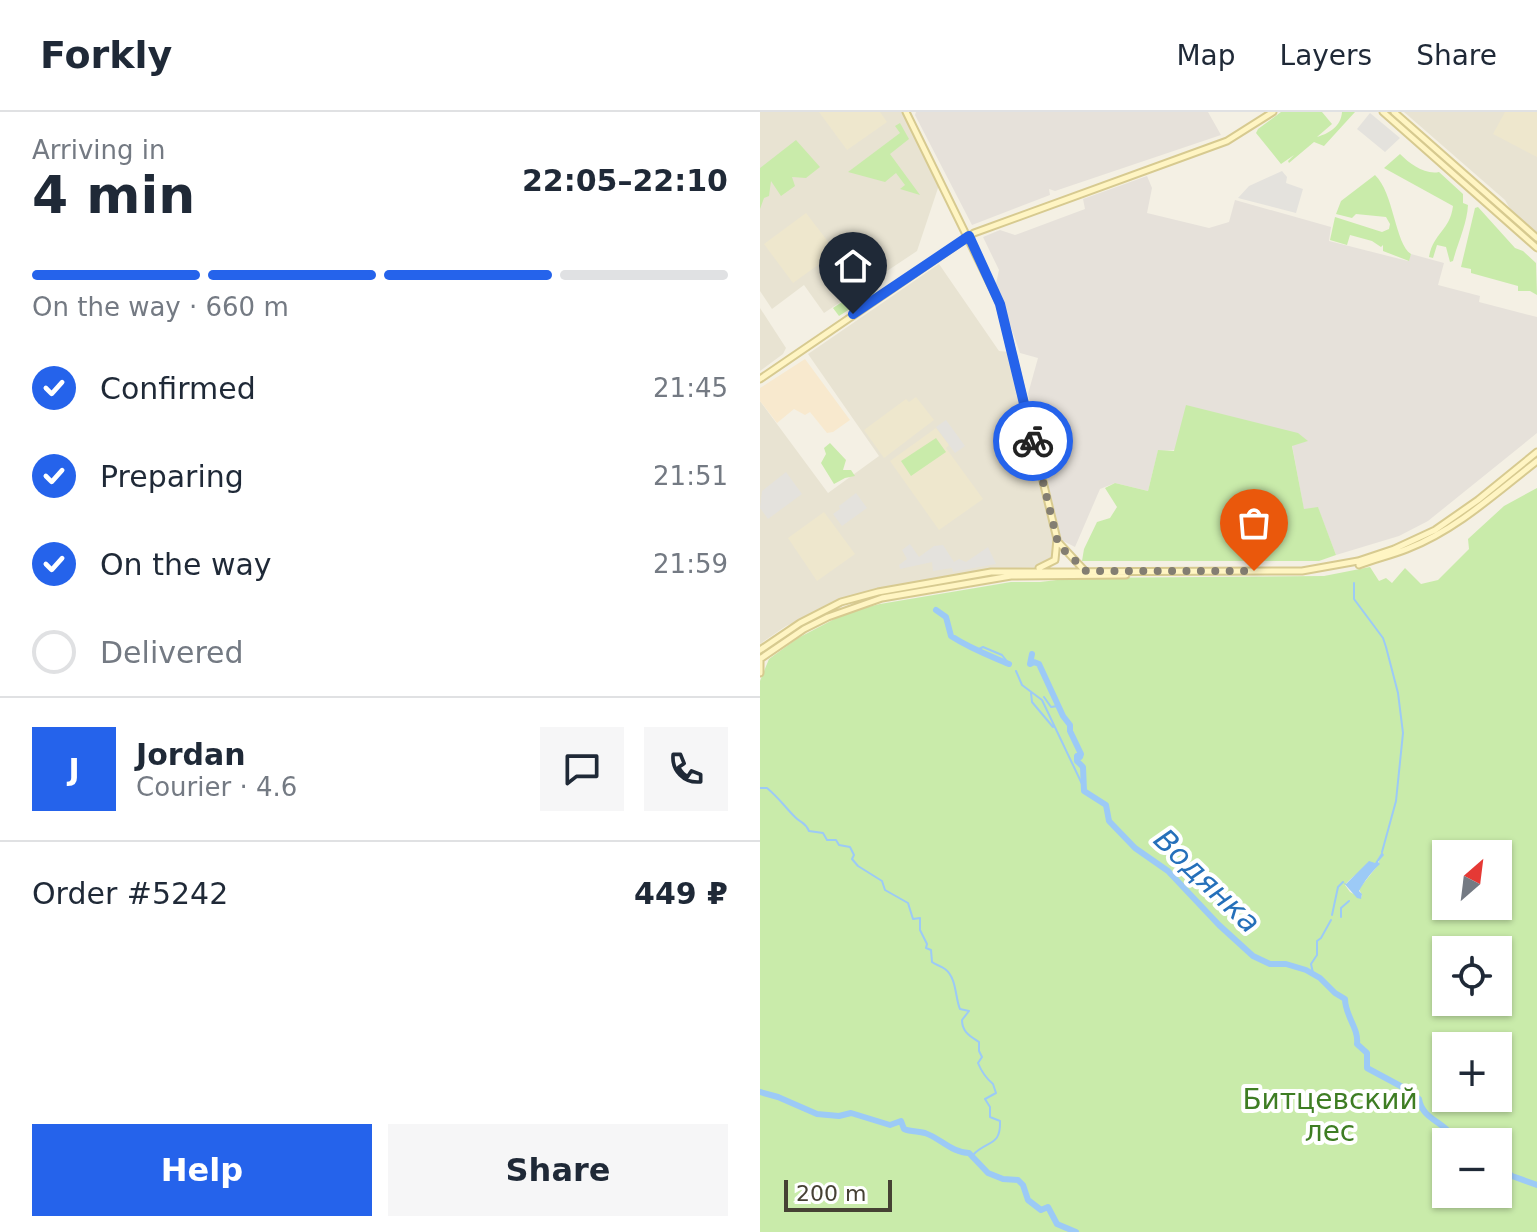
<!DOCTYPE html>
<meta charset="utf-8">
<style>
body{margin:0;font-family:"DejaVu Sans",sans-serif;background:#f6f6f7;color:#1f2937;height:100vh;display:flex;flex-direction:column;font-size:30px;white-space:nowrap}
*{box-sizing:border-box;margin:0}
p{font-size:26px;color:#747a83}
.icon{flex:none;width:44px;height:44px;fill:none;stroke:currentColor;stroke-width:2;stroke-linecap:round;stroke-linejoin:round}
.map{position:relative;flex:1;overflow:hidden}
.panel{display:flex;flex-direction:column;background:#fff;width:760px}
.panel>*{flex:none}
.needle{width:52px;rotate:28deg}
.controls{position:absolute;left:672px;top:728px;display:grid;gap:16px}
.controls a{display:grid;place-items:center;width:80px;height:80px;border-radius:0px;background:#fff;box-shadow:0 2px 6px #0004;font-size:40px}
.scale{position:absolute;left:24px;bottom:20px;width:108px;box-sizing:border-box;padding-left:8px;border:4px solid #464134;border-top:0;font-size:22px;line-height:28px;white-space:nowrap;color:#464134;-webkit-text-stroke:6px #fff;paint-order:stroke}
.pin{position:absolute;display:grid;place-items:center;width:68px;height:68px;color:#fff;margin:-82px -34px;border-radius:50% 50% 50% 0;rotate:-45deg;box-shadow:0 0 8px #0007}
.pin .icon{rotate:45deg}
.courier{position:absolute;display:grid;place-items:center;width:80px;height:80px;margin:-40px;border:6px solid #2563eb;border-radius:50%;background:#fff;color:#222;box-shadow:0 2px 10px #0007}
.head em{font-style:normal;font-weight:700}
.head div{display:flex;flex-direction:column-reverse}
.head{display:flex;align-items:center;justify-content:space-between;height:136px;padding:0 32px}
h1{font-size:52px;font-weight:700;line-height:60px}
.bar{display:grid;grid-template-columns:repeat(4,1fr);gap:12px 8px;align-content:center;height:96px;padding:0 32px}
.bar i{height:10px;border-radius:6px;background:#e0e1e3}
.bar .current{background:#2563eb}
.bar p{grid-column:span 4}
.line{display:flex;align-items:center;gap:20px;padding:0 32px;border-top:2px solid #e0e1e3}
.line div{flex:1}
.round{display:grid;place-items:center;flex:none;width:84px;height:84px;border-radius:0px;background:#f6f6f7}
ol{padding:0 32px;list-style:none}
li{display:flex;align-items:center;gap:24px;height:88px}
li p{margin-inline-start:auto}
li .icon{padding:8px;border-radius:50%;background:#2563eb;color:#fff;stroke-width:4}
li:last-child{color:#747a83}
li i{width:44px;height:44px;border:4px solid #e0e1e3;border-radius:50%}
.cta{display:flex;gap:16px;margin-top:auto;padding:16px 32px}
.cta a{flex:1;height:92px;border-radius:0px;background:#2563eb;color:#fff;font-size:32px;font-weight:700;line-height:92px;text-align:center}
.cta a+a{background:#f6f6f7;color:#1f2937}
header{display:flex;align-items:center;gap:48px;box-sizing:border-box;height:112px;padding:0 40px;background:#fff;border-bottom:2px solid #e0e1e3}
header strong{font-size:38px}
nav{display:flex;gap:44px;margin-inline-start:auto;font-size:28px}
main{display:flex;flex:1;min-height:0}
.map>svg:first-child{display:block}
.residential{fill:#e8e3d2}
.commercial{fill:#f8e9ce}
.industrial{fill:#e6e1da}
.education{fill:#eee7cd}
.green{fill:#c9ebaa;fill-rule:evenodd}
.parking{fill:#e4e2dd}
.water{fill:#9ccaf6}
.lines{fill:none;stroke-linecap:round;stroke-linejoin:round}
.stream{stroke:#9ccaf6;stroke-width:2}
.river{stroke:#9ccaf6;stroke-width:6}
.secondary-casing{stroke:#d7ca90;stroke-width:9}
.secondary{stroke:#fff5c3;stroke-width:5}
.done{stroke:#837e72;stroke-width:8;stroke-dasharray:0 14.4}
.route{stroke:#2563eb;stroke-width:10}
.labels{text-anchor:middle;stroke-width:8;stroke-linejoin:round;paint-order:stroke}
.park-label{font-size:28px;fill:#3e7d23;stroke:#fff}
.water-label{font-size:30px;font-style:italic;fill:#2570ba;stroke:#fff}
</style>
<header>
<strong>Forkly</strong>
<nav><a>Map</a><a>Layers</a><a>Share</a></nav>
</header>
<main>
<section class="panel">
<div class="head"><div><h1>4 min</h1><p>Arriving in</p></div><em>22:05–22:10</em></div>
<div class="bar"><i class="current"></i><i class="current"></i><i class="current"></i><i></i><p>On the way · 660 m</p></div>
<ol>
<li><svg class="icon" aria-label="check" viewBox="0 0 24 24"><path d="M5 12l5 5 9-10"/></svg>Confirmed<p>21:45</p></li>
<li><svg class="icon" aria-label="check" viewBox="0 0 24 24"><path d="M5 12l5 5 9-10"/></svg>Preparing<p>21:51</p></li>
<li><svg class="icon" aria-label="check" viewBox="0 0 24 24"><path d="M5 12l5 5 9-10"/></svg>On the way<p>21:59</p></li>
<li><i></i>Delivered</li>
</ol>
<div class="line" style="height:144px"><b class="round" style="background:#2563eb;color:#fff">J</b><div><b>Jordan</b><p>Courier · 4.6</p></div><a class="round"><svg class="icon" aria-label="chat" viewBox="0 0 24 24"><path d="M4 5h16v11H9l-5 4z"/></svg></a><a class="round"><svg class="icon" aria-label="phone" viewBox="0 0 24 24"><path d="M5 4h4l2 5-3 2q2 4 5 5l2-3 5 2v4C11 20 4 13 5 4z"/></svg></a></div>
<div class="line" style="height:104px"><div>Order #5242</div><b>449 ₽</b></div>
<div class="cta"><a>Help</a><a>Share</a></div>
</section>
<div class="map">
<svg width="777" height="1120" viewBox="0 0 777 1120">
<rect width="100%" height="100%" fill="#f4f0e4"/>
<path class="residential" d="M0 0H143L179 73 157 139 64 201 44 173 12 197 0 179Z
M644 0H777V122L752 100 745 88Z
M179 152 239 239 250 240 295 433 293 447 285 455 233 457 97 482 26 514 0 532V289L68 381 119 344 48 242Z
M0 196 26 236 23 242 0 259Z"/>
<path class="commercial" d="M45 247 90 308 73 320 67 321 50 300 45 303 34 297 17 311 0 289V276Z"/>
<path class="industrial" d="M156 0H448L461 23 295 79 289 77 290 83 212 113 155 3Z
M387 64 392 76 387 101 449 116 469 110 475 88 571 115 569 129 648 149 651 142 684 151 678 173 720 184 719 190 777 205V321L668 409 639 424 576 443 558 396 544 398 532 333 547 329 398 339 388 379 355 371 340 377 315 435 301 428 268 282 278 246 260 241 236 172 239 158 223 125 240 118 255 123 325 97 323 87Z
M262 323 269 340 250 350 241 334Z"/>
<path class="education" d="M59 0H120L127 10 87 38Z
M745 0H777V45L733 22Z
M46 101 76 140 33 171 4 132Z
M156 285 174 308 124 346 104 318 146 287 149 290Z
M176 316 189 333 186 336 223 387 179 418 130 349Z
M64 400 95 442 57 469 28 426Z"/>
<path class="green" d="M521 0H562L572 12 557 25C570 21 581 14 582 0H595L564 34 554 30 529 51 528 49 534 43 521 52 496 21 498 17Z
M140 11 149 27 130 42 160 83 140 77 145 73 136 61 125 70 88 60 140 21 135 14Z
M36 28 60 55 46 66 32 65 35 74 21 84 11 69 9 84 4 86 0 97V56Z
M640 42C650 52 665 63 679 60L703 82V91L708 93C707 112 698 130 693 149L690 150 686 135 677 133 673 146 669 145C673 121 690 119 693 94L624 56Z
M615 63C634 81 635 132 651 142L649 149 623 139V133L621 135 612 129 590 123 587 133 570 128 575 105 622 120 629 117 630 112 626 105 596 102 592 106 576 102 581 89Z
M718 95 755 136 763 139 776 151 777 183 770 179H758V174L711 161V157L701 155 715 96Z
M110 171 116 180 79 204 73 196Z
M426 293 538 321 548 329 532 334 544 397 558 395 576 443 559 449H322L324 437 337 410 350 406 357 395 345 376 355 371 388 379 398 338 414 339Z
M176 326 186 340 151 364 141 349Z
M70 331 86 348 83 358H91L95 364 85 366 74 372 61 351 66 342 64 336Z
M777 376V1120H0V569L9 547 38 526 88 500 120 492 251 470H280L314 466 564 464 610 455 619 469 626 466 632 471 645 456 661 472 678 468 709 437 708 427 744 394ZM686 742H738V794H686ZM620 744 618 753 599 777 602 783 601 786 590 780 585 773C591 765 603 759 609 750L615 752ZM686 838H738V890H686ZM686 934H738V986H686ZM686 1030H738V1082H686Z"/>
<path class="parking" d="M610 1 640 26 625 40 597 17Z
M522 59 527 65 526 71 543 77 536 101 478 86 489 74Z
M186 308 205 334 195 341 176 315Z
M26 360 42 382 8 407 0 396 2 379Z
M96 381 107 396 82 414 73 402 80 397 79 394Z
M150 432 159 445 174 434 183 433 194 450 199 447 206 450 228 435 236 452 193 460 192 456 173 459 172 450 140 457 139 453 147 447 142 438Z"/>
<path class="water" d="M622 740 624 743 618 750 620 752C612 759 604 770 599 779L602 782 601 787 597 786 583 770 586 772 609 749 615 751Z"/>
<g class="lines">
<path class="stream" d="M594 471V487L623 526 626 535 638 581 643 621 636 689 622 740
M215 539 223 535 242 543 249 552
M256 559 262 573 282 588 323 674
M271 581 272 590 293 615
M284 585 291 595 298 594
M0 676H7C19 686 25 695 35 705 42 712 45 710 49 719L63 721 67 728H76L79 733 90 735 94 743 92 747 98 754 122 769 125 778 148 791 153 807 160 806V818L167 832 166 836 171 838 172 850C176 853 181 854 185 857 197 866 195 886 200 897L209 899 202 908C202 920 210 924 219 930V939L222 945 218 951C222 961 227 967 233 972L236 981 225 987 230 995V1005L240 1009C241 1035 227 1028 213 1043
M572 803 578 775 583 770
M581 805V796L589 789
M553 861 551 852 557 843V829L561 826 571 808"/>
<path class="river" d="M176 498 186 505 191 524C211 537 228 543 249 552
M272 542 270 552 274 550 279 552 303 604 310 613V619L321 642 320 645 317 644V649L323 655 324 679 346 693 349 709 375 736 408 759 459 813 493 844 510 852H526L546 858 560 866 575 881 585 887C585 904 599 916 597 932L607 941V956L648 978 659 987C662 1006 681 1009 691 1022L700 1023 710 1030
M0 980 18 985 57 1002 79 1004 91 1001 130 1013 141 1009 144 1017C151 1020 158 1019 165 1021 180 1026 192 1041 209 1041L228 1061 243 1067 258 1068 263 1073 268 1088 281 1098 288 1095 297 1112 316 1120
M738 1054 752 1064 777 1073"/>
<defs>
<path id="secondary" d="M146 0 240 192 297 427 295 448 279 456
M623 0 777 136
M634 0 777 126
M0 267 214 121 467 29 513 0
M299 431 325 459
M599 453C615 447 632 443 647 437 696 418 736 381 777 349
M0 538 40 511 81 490 118 480 231 460 542 459 598 449 634 437 675 418 718 388 777 340
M0 547 44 517 68 505 122 486 251 464 366 463
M0 561V546"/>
</defs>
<use href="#secondary" class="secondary-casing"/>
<use href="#secondary" class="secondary"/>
</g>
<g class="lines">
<path class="done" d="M273 329 297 427 305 439 326 459H494"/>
<path class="route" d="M93 202 209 124 240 192 273 329"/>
</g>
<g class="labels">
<g class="park-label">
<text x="570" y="997">Битцевский<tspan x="570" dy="32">лес</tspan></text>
</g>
<g class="water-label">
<text transform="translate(447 769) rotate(44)" y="10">Водянка</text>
</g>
</g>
</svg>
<div class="controls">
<a><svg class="needle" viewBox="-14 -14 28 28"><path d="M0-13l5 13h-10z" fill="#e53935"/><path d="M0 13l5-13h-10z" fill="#747a83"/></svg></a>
<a><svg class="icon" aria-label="locate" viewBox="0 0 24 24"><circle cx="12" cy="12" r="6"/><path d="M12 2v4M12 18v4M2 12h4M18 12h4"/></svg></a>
<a>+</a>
<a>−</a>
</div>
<div class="scale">200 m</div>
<div class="pin" style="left:494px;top:459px;background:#ea580c"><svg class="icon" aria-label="bag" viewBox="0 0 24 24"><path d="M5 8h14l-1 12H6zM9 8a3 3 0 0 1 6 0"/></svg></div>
<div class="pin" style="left:93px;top:202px;background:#1f2937"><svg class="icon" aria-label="home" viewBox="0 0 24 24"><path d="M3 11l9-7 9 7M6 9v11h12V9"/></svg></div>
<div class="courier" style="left:273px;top:329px"><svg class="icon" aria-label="bike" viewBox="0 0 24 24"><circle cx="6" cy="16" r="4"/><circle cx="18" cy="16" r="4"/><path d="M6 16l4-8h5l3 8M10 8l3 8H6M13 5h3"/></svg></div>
</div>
</main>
